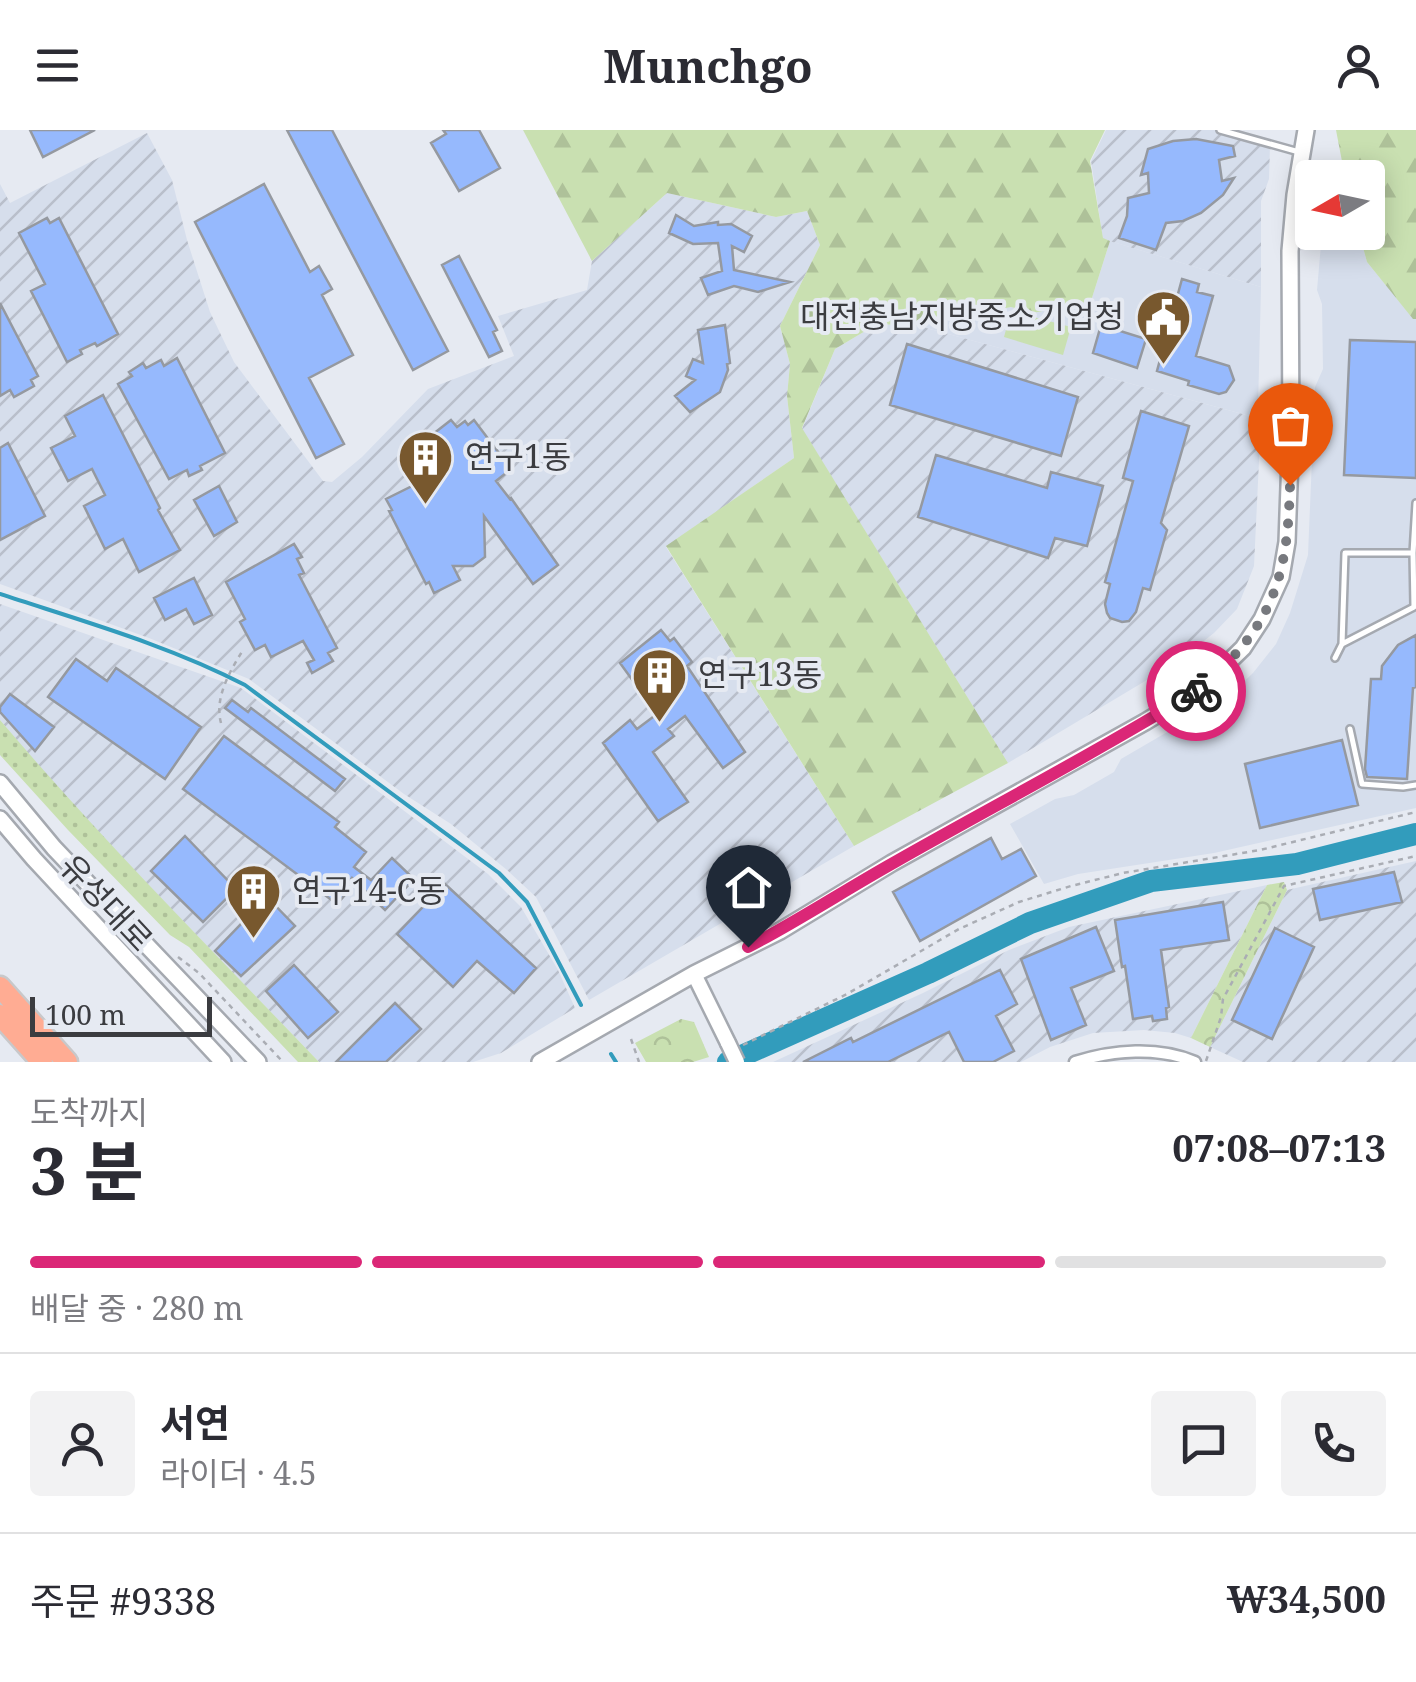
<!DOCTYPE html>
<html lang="ko">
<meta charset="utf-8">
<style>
body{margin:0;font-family:"Noto Serif","Noto Sans KR",serif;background:#f2f2f3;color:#2b2b33;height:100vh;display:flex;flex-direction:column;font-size:38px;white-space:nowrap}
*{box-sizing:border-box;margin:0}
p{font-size:32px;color:#7c7c81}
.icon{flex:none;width:55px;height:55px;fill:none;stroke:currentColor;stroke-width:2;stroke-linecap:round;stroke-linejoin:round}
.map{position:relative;height:932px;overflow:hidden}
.panel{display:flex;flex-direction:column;background:#fff;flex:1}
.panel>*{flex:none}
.needle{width:65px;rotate:261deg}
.tools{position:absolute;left:1295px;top:30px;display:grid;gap:20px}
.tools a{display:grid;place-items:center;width:90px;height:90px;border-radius:10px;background:#fff;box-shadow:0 5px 25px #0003;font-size:50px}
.scale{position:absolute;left:30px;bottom:25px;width:182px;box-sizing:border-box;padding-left:10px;border:5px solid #3b3c40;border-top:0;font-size:28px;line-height:35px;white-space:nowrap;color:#3b3c40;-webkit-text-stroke:8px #e6eaf2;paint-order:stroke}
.pin{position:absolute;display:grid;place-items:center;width:85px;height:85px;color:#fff;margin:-102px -42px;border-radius:50% 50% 50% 0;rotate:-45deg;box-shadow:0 0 10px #0007}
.pin .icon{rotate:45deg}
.courier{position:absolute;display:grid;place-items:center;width:100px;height:100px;margin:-50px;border:8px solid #db2777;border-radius:50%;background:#fff;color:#222;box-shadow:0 2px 12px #0007}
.head em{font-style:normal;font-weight:700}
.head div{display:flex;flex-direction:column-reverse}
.head{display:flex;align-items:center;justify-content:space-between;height:170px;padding:0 30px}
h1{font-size:65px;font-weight:700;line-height:75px}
.bar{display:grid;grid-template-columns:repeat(4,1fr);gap:15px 10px;align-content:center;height:120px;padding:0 30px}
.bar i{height:12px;border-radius:8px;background:#e1e1e2}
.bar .selected{background:#db2777}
.bar p{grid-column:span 4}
.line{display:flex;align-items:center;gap:25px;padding:0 30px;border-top:2px solid #e1e1e2}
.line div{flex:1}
.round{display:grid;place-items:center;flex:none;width:105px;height:105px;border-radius:10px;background:#f2f2f3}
header{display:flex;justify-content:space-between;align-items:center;height:130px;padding:0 30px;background:#fff;font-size:45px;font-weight:700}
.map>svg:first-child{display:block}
.built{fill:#d6deec}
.industrial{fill:url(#industrial-furrows)}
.grass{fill:url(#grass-dots)}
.forest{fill:url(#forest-firs)}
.park{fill:url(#park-crowns)}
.pitch{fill:#c9e0b1}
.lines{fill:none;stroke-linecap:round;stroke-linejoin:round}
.stream{stroke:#329cbc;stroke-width:4}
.river{stroke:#329cbc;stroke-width:22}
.building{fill:#96b9fd;stroke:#9599a0;stroke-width:2.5}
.service-casing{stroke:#a5a9b0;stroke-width:10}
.minor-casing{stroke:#a5a9b0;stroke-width:15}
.tertiary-casing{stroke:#a5a9b0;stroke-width:19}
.secondary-casing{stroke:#a5a9b0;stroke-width:20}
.motorway-casing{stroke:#c8c8ca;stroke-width:25}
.path{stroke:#aaadb4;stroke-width:2.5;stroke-dasharray:5 5;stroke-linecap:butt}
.service{stroke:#fff;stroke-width:5}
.minor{stroke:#fff;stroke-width:10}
.tertiary{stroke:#fff;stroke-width:14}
.secondary{stroke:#fff;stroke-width:15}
.motorway{stroke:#ffac93;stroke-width:20}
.tertiary-bridge-casing{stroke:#a5a9b0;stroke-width:19;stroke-linecap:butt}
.tertiary-bridge{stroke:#fff;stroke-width:14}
.done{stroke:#77797e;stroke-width:10;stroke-dasharray:0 18}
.route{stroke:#db2777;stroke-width:12}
.labels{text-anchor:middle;stroke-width:8;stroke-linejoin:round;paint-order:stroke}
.poi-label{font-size:32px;fill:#3b3c40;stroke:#e6eaf2;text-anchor:start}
.street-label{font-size:32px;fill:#3b3c40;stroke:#e6eaf2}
</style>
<header><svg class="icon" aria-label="menu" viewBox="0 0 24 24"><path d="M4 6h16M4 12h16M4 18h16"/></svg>Munchgo<svg class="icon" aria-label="person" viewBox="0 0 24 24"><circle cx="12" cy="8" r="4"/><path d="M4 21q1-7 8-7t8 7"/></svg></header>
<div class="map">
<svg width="1416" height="932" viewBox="0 0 1416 932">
<defs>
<pattern id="industrial-furrows" width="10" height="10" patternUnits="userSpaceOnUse" patternTransform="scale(2.5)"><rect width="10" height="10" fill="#d6deec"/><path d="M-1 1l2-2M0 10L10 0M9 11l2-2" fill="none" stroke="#b9bfcb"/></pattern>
<pattern id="grass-dots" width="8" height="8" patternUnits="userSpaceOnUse" patternTransform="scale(2.5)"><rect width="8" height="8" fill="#c9e0b1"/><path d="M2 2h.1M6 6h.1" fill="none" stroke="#aec199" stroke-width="1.8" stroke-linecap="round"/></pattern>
<pattern id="forest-firs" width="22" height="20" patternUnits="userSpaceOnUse" patternTransform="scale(2.5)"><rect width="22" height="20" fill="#c9e0b1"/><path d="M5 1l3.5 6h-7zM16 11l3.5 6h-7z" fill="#aec199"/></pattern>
<pattern id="park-crowns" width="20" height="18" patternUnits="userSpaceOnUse" patternTransform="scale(2.5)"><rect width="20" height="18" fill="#c9e0b1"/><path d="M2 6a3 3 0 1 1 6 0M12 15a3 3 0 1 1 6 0" fill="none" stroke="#aec199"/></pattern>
</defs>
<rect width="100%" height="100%" fill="#e6eaf2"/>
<path class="built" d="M1322 103H1359L1367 132 1413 188 1416 189V678L1214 723 1078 744 1044 754 1010 694 1055 669 1074 665 1114 642 1121 629 1229 566 1253 543 1276 514 1290 483 1308 425 1315 257 1323 239 1322 174 1317 160Z
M1110 111 1261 157 1258 277 1261 289 919 196 1011 177 1033 183 1091 171Z"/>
<path class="industrial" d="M1106 0H1215L1270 15 1269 49 1261 71V157L1103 109 1091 31Z
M147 3 172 50 187 110 210 182 234 232 323 351 332 352 362 327 428 259 514 226 498 186 587 160 592 131 667 63 776 87 807 81 820 115 780 196 790 234 787 266 794 328 666 417 854 716 589 870 536 767 507 740 451 694 404 664 249 549 149 508 0 454V54L10 73Z
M877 194 919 196 1261 289 1254 436 1237 479 1214 503 1177 532 1008 633 802 299 835 219Z
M0 474 241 558 488 744 521 777 558 840 575 878 501 923 473 932H319L126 732 47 646 0 590Z
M1416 731V932H1243L1210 917 1287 760Z
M1267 755 1191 908 1175 903 1144 900 1093 903 1050 917 1021 932H773L923 863 1009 820 1069 797Z"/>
<path class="grass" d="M0 590C101 709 211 819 319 932H298L189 817 170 805 68 700 0 625Z"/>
<path class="forest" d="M523 0H1105L1090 31 1103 108 1110 111 1091 171 1033 183 1011 177 919 196 877 194 835 219 802 298 1008 633 854 716 666 416 794 328 787 266 790 234 780 196 820 115 807 81 776 87 667 63 592 131Z
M1336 0H1416V189H1413L1367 132 1359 103 1368 102V48L1345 47Z"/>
<path class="park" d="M1284 752 1287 760 1210 917 1191 908 1267 755Z
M681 889 694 892 709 927 693 932H646L635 913Z"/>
<path class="pitch" d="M1011 181 1071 197 1063 225 1004 207Z"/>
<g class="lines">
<path class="stream" d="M0 464C82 491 168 515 245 555L499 743 527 772 581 875
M611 924 616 932"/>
<path class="river" d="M728 932 928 843 1030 793 1151 751 1297 734 1416 704"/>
</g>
<path class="building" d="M30 0H95L43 27Z
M287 0H332L448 221 413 240Z
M443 0H479L500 38 459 61 431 13 446 4Z
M1196 9 1233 16 1235 26 1219 30 1222 51 1234 48 1223 65 1201 83 1183 91 1166 93 1156 120 1119 108 1127 86 1128 68 1149 63 1148 43 1141 45 1148 19 1173 11Z
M264 54 310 142 319 136 332 159 322 165 353 225 309 248 344 314 316 328 195 92Z
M676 85 694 96 718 92V95L731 94 752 106 744 122 732 116 734 140 790 152 758 162 734 156 708 165 701 148 722 141 718 113 693 114 669 103Z
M47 88 50 93 59 88 118 204 97 216 95 213 80 220 82 224 67 232 31 161 45 154 19 103Z
M459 126 497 200 493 202 502 221 489 227 442 135Z
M1182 149 1199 154 1197 162 1213 166 1196 226 1229 236 1234 250 1226 262 1219 264 1188 255 1189 251 1157 241Z
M0 173 38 246 31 250 34 256 14 267 10 260 0 266Z
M725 195 730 233 727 234 728 240 720 262 690 282 675 266 695 250 686 246 693 229 703 233 698 200Z
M1101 195 1146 209 1137 238 1093 223Z
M1350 210 1416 212V348L1344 345Z
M907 214 1078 267 1061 326 890 275Z
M177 228 225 323 200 336 202 340 189 346 187 340 169 349 118 254 132 246 129 242 143 233 146 238 161 230 164 236Z
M103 265 160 378 158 380 180 420 139 442 123 409 105 419 84 376 105 365 92 339 68 351 51 318 75 306 65 286Z
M1141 281 1189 296 1161 393 1167 400 1150 460 1143 458 1136 482 1129 491 1122 492 1110 488 1107 483 1105 474 1110 454 1105 452 1133 351 1123 348Z
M451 290 457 297 465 291 468 295 474 290 511 339 496 351 510 369 511 368 558 435 533 454 484 386 485 427 473 436H453L460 450 434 463 429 452 426 454 389 381 392 380 386 369 412 356 409 351 415 348 413 344 442 326 428 308Z
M8 313 45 386 0 410V318Z
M936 325 1047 358 1051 342 1103 356 1087 416 1055 408 1048 428 918 387Z
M219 356 237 392 214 406 194 370Z
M294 414 302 427 297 429 304 443 299 445 337 518 328 523 333 531 312 543 307 533 314 530 303 511 271 527 265 515 255 520 240 492 245 489 226 452Z
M194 448 212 485 194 494 186 479 165 490 154 468Z
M661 500 670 511 674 508 692 532 687 536 745 622 723 638 685 586 668 599 674 606 653 622 688 672 658 691 603 613 630 590 637 599 657 584 620 533Z
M1416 505V557L1413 558 1407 649 1367 647 1365 639 1371 549H1381L1382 536 1398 515Z
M76 529 107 551 116 538 201 597 165 649 48 567Z
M10 564 54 597 35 621 0 582V577Z
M232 570 248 582 251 578 345 649 335 661 225 578Z
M224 606 339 692 335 697 366 722 354 737 371 750 392 728 414 749 385 780 352 748 341 763 344 766 337 774 183 659Z
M1342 610 1358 675 1260 698 1245 634Z
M185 706 236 759 203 792 151 741Z
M991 708 1002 729 1021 719 1036 746 920 811 893 762Z
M1394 742 1402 772 1320 790 1313 759Z
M445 754 536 838 514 863 477 831 453 857 397 804Z
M267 767 295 796 241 846 215 821Z
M1223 772 1229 810 1161 820 1169 877 1166 878 1167 889 1153 891 1152 886 1133 889 1125 836 1122 837 1115 790Z
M1096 797 1114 841 1071 858 1086 895 1051 910 1021 829Z
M1275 798 1314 817 1272 909 1232 890Z
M294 835 338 882 308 908 266 861Z
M1000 840 1017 874 996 886 1014 921 993 932H964L949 902 888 932H803L851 908 853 912Z
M395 873 421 899 386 932H336Z"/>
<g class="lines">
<defs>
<path id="service" d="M1220 0 1299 22
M1413 423 1416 373
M1335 528 1342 514 1345 423H1413L1414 477 1342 514
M1350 599 1362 654 1403 657 1416 655"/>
<path id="minor" d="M1075 932C1113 920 1158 916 1195 932"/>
<path id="tertiary" d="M694 844 728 913"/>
<path id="secondary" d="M0 653 54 718 258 932
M0 689 34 729 223 932
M540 932 694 844 780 801 892 733 1145 592 1204 556 1243 518 1262 489 1281 447 1287 412 1291 300 1290 121 1295 65 1306 0"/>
<path id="motorway" d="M0 857 67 932
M0 885 42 932"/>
</defs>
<use href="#service" class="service-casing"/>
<use href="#minor" class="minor-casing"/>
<use href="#tertiary" class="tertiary-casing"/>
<use href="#secondary" class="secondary-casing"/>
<use href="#motorway" class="motorway-casing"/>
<path class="path" d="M221 593C214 568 230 541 243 520
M178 827 199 843 283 932
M631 909 639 932
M743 915 847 864 959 799 1019 772 1071 756 1123 743 1260 720 1416 682
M1206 931 1221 887 1223 869 1284 756 1416 726"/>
<use href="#service" class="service"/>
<use href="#minor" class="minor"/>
<use href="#tertiary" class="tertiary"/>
<use href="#secondary" class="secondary"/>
<use href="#motorway" class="motorway"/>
<defs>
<path id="tertiary-bridge" d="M728 913 737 932"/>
</defs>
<use href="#tertiary-bridge" class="tertiary-bridge-casing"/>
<use href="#tertiary-bridge" class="tertiary-bridge"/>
</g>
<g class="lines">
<path class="done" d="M1196 561C1207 554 1216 544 1225 535 1280 481 1288 428 1290 355"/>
<path class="route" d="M748 817C798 791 845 760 895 732 995 675 1098 622 1196 561"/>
</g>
<defs>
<symbol id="civic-pin" viewBox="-11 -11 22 30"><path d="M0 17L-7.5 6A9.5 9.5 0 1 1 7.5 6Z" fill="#78582e" stroke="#e6eaf2"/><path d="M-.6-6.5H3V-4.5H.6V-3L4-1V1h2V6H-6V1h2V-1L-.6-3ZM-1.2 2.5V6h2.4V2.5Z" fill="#fff"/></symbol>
<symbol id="building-pin" viewBox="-11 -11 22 30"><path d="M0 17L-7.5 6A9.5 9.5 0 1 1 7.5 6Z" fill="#78582e" stroke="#e6eaf2"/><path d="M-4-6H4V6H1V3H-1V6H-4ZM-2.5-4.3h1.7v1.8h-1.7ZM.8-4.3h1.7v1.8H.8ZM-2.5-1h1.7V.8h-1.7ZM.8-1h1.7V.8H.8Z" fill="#fff"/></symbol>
</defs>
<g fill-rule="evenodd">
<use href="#civic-pin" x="1132" y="156" width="63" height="86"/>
<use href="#building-pin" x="394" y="296" width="63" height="86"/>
<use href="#building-pin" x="628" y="514" width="63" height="86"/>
<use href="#building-pin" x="222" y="730" width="63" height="86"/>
</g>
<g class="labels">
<g class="poi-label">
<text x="1124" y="198" text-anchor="end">대전충남지방중소기업청</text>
<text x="465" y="338">연구1동</text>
<text x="698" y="556">연구13동</text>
<text x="292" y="772">연구14-C동</text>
</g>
<g class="street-label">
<text transform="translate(106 773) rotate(47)" y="11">유성대로</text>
</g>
</g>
</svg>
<div class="tools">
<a><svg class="needle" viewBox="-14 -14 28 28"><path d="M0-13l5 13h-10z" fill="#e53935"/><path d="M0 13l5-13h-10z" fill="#7c7c81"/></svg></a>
</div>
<div class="scale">100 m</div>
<div class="pin" style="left:1290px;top:355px;background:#ea580c"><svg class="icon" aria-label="bag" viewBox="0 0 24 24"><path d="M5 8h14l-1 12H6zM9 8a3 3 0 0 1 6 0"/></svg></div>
<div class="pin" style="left:748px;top:817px;background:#1f2937"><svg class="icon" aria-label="home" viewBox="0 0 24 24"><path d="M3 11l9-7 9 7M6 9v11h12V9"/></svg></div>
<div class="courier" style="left:1196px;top:561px"><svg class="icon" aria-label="bike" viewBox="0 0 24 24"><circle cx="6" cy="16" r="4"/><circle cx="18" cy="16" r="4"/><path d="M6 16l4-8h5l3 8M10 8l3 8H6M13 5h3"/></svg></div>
</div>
<section class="panel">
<div class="head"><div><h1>3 분</h1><p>도착까지</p></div><em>07:08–07:13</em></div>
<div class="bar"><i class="selected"></i><i class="selected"></i><i class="selected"></i><i></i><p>배달 중 · 280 m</p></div>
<div class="line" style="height:180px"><a class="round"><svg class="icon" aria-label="person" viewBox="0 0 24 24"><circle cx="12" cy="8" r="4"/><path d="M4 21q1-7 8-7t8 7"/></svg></a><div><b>서연</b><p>라이더 · 4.5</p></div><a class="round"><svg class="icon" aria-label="chat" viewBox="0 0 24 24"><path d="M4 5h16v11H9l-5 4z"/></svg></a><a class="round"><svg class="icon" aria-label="phone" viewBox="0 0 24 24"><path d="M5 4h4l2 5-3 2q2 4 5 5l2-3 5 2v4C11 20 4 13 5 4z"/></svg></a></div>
<div class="line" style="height:130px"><div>주문 #9338</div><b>₩34,500</b></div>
</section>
